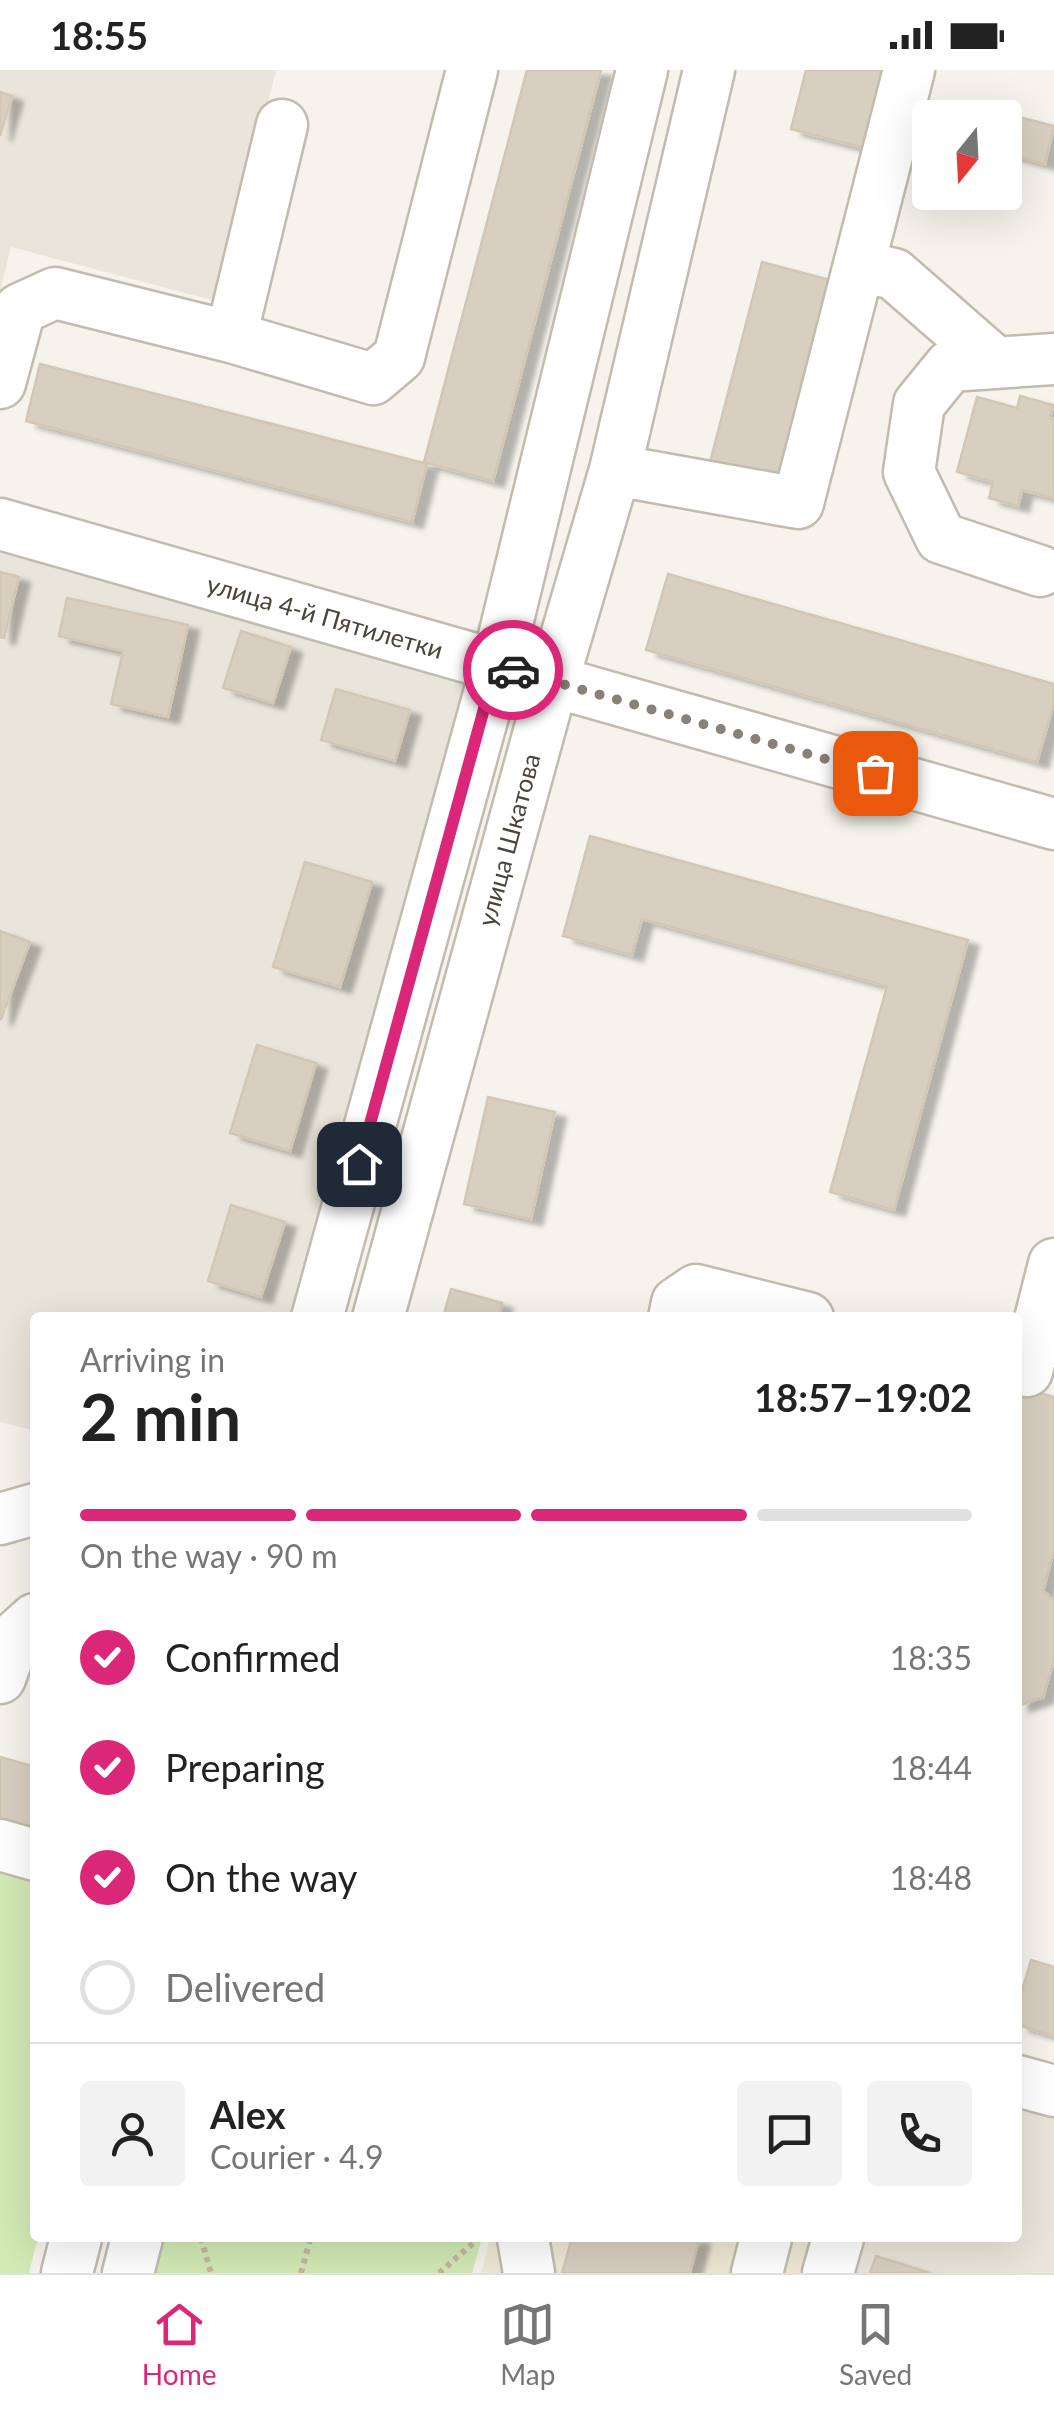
<!DOCTYPE html>
<meta charset="utf-8">
<style>
body{margin:0;font-family:Lato,sans-serif;background:#f2f2f2;color:#222;height:100vh;display:flex;flex-direction:column;font-size:38px;white-space:nowrap}
*{box-sizing:border-box;margin:0}
p{font-size:32px;color:#767676}
.icon{flex:none;width:55px;height:55px;fill:none;stroke:currentColor;stroke-width:2;stroke-linecap:round;stroke-linejoin:round}
.map{position:relative;flex:1;overflow:hidden}
.details{position:absolute;left:30px;top:1242px;width:992px;height:930px;display:flex;flex-direction:column;background:#fff;border-radius:10px;box-shadow:0 10px 40px #0002}
.details>*{flex:none}
.needle{width:65px;rotate:198deg}
.controls{position:absolute;left:912px;top:30px;display:grid;gap:20px}
.controls a{display:grid;place-items:center;width:110px;height:110px;border-radius:10px;background:#fff;box-shadow:0 10px 40px #0002;font-size:50px}
.pin{position:absolute;display:grid;place-items:center;width:85px;height:85px;color:#fff;margin:-42px;border-radius:20px;box-shadow:0 5px 15px #0006}
.courier{position:absolute;display:grid;place-items:center;width:100px;height:100px;margin:-50px;border:8px solid #db2777;border-radius:50%;background:#fff;color:#222;box-shadow:0 2px 12px #0007}
.head em{font-style:normal;font-weight:700}
.head div{display:flex;flex-direction:column-reverse}
.head{display:flex;align-items:center;justify-content:space-between;height:170px;padding:0 50px}
h1{font-size:65px;font-weight:700;line-height:75px}
.bar{display:grid;grid-template-columns:repeat(4,1fr);gap:15px 10px;align-content:center;height:120px;padding:0 50px}
.bar i{height:12px;border-radius:8px;background:#e0e0e0}
.bar .active{background:#db2777}
.bar p{grid-column:span 4}
.line{display:flex;align-items:center;gap:25px;padding:0 50px;border-top:2px solid #e0e0e0}
.line div{flex:1}
.round{display:grid;place-items:center;flex:none;width:105px;height:105px;border-radius:10px;background:#f2f2f2}
ol{padding:0 50px;list-style:none}
li{display:flex;align-items:center;gap:30px;height:110px}
li p{margin-inline-start:auto}
li .icon{padding:10px;border-radius:50%;background:#db2777;color:#fff;stroke-width:4}
li:last-child{color:#767676}
li i{width:55px;height:55px;border:5px solid #e0e0e0;border-radius:50%}
.status{display:flex;justify-content:space-between;align-items:center;height:70px;padding:0 50px;background:#fff;direction:ltr}
.status svg{height:28px;fill:currentColor}
.tab-bar{display:flex;justify-content:space-around;align-items:center;height:140px;border-top:2px solid #e0e0e0;background:#fff;font-size:28px;color:#767676}
.tab-bar a{display:grid;justify-items:center;gap:5px}
.tab-bar .active{color:#db2777}
.map>svg:first-child{display:block}
.residential{fill:#eae5da}
.education{fill:#efe8d6}
.green{fill:#d2eab5}
.building{fill:#d8cfc1;stroke:#d3c7b4;stroke-width:2.5;filter:url(#shadow)}
.lines{fill:none;stroke-linecap:round;stroke-linejoin:round}
.minor-casing{stroke:#c2bbae;stroke-width:55}
.path{stroke:#c4b79f;stroke-width:6;stroke-dasharray:5 5;stroke-linecap:butt}
.minor{stroke:#fff;stroke-width:50}
.done{stroke:#878178;stroke-width:10;stroke-dasharray:0 18}
.route{stroke:#db2777;stroke-width:12}
.labels{text-anchor:middle;stroke-width:8;stroke-linejoin:round;paint-order:stroke}
.street-label{font-size:25px;fill:#4b4439;stroke:#fff}
</style>
<div class="status"><b>18:55</b><svg viewBox="0 0 49 12"><path d="M0 12V9h3v3zM5 12V6h3v6zM10 12V3h3v9zM15 12V0h3v12zM26 1h20v11H26zM47 4h2v5h-2z"/></svg></div>
<div class="map">
<svg width="1054" height="2203" viewBox="0 0 1054 2203">
<defs>
<filter id="shadow"><feDropShadow dx="11" dy="6" stdDeviation="2.5" flood-color="#0004"/></filter>
</defs>
<rect width="100%" height="100%" fill="#f6f3ec"/>
<path class="residential" d="M0 0H276L219 232 11 177 0 221Z
M0 480 473 606 296 1247 35 1248V1361L0 1352Z
M1018 2022 1054 2029V2203H802L814 2168H1018Z"/>
<path class="education" d="M490 2168H814L802 2203H481Z"/>
<path class="green" d="M0 1795 35 1805V2168H38L29 2203H0Z
M154 2168H482L472 2203H145Z"/>
<path class="building" d="M527 0H601L493 411 424 392Z
M806 0H884L864 78 791 59Z
M0 22 12 26 0 66Z
M1015 46 1054 56 1045 94 1005 83Z
M762 192 833 211 780 414 709 396Z
M40 294 427 394 412 452 26 351Z
M1020 326 1053 335 1050 348 1054 349V428L1022 420 1018 436 989 428 993 412 957 402 977 327 1017 338Z
M0 502 19 507 4 568 0 567Z
M668 504 1054 614V632L1037 692 646 580Z
M67 528 188 555 168 647 111 634 123 581 59 566Z
M241 561 291 577 273 633 223 618Z
M336 619 410 640 395 691 321 670Z
M590 766 968 870 894 1140 830 1122 887 916 642 849 632 885 563 866Z
M305 792 372 812 340 917 273 897Z
M0 861 30 872 1 949H0Z
M257 975 316 993 290 1081 230 1063Z
M488 1027 555 1042 531 1149 464 1134Z
M231 1135 285 1152 261 1227 208 1211Z
M451 1219 502 1233 498 1248H443Z
M1018 1317 1054 1327V1480L1043 1521 1054 1530V1590L1043 1627 1018 1636Z
M0 1687 35 1697V1775L0 1765Z
M1031 1890 1054 1897V1966L1018 1955V1934Z
M572 2168H699L690 2203H562Z
M876 2186 930 2203H870Z"/>
<g class="lines">
<defs>
<path id="minor" d="M859 196 894 204 996 293
M231 267 373 309 399 287 472 0
M0 313 20 239 55 223 231 267 282 55
M615 400 798 433 909 0
M0 454 1054 754
M1040 501 941 468 909 402 919 334 950 296 1054 289
M317 1248 497 595 642 0
M378 1248 553 611 615 400 709 0
M674 1248 677 1233 696 1220 808 1248
M1027 1301 1054 1194
M0 1449 35 1439
M0 1608 15 1567 35 1549
M0 1775 35 1785
M1018 2011 1054 2021
M523 2168 529 2203
M67 2203 76 2168
M128 2203 137 2168
M757 2203 766 2168
M828 2203 838 2168"/>
</defs>
<use href="#minor" class="minor-casing"/>
<path class="path" d="M201 2168 211 2203
M307 2168H348
M301 2203 310 2170
M439 2203 479 2168"/>
<use href="#minor" class="minor"/>
</g>
<g class="lines">
<path class="done" d="M513 600 875 703"/>
<path class="route" d="M359 1094 496 595 513 600"/>
</g>
<g class="labels">
<g class="street-label">
<text transform="translate(325 547) rotate(16)" y="9">улица 4-й Пятилетки</text>
<text transform="translate(509 770) rotate(-75)" y="9">улица Шкатова</text>
</g>
</g>
</svg>
<div class="controls">
<a><svg class="needle" viewBox="-14 -14 28 28"><path d="M0-13l5 13h-10z" fill="#e53935"/><path d="M0 13l5-13h-10z" fill="#767676"/></svg></a>
</div>
<div class="pin" style="left:875px;top:703px;background:#ea580c"><svg class="icon" aria-label="bag" viewBox="0 0 24 24"><path d="M5 8h14l-1 12H6zM9 8a3 3 0 0 1 6 0"/></svg></div>
<div class="pin" style="left:359px;top:1094px;background:#1f2937"><svg class="icon" aria-label="home" viewBox="0 0 24 24"><path d="M3 11l9-7 9 7M6 9v11h12V9"/></svg></div>
<div class="courier" style="left:513px;top:600px"><svg class="icon" aria-label="car" viewBox="0 0 24 24"><path d="M5 17H2v-5l4-1 3-4h7l3 4 3 1v5h-3M9 17h6M6 11h13"/><circle cx="7" cy="17" r="2"/><circle cx="17" cy="17" r="2"/></svg></div>
<section class="details">
<div class="head"><div><h1>2 min</h1><p>Arriving in</p></div><em>18:57–19:02</em></div>
<div class="bar"><i class="active"></i><i class="active"></i><i class="active"></i><i></i><p>On the way · 90 m</p></div>
<ol>
<li><svg class="icon" aria-label="check" viewBox="0 0 24 24"><path d="M5 12l5 5 9-10"/></svg>Confirmed<p>18:35</p></li>
<li><svg class="icon" aria-label="check" viewBox="0 0 24 24"><path d="M5 12l5 5 9-10"/></svg>Preparing<p>18:44</p></li>
<li><svg class="icon" aria-label="check" viewBox="0 0 24 24"><path d="M5 12l5 5 9-10"/></svg>On the way<p>18:48</p></li>
<li><i></i>Delivered</li>
</ol>
<div class="line" style="height:180px"><a class="round"><svg class="icon" aria-label="person" viewBox="0 0 24 24"><circle cx="12" cy="8" r="4"/><path d="M4 21q1-7 8-7t8 7"/></svg></a><div><b>Alex</b><p>Courier · 4.9</p></div><a class="round"><svg class="icon" aria-label="chat" viewBox="0 0 24 24"><path d="M4 5h16v11H9l-5 4z"/></svg></a><a class="round"><svg class="icon" aria-label="phone" viewBox="0 0 24 24"><path d="M5 4h4l2 5-3 2q2 4 5 5l2-3 5 2v4C11 20 4 13 5 4z"/></svg></a></div>
</section>
</div>
<nav class="tab-bar">
<a class="active"><svg class="icon" aria-label="home" viewBox="0 0 24 24"><path d="M3 11l9-7 9 7M6 9v11h12V9"/></svg>Home</a>
<a><svg class="icon" aria-label="map" viewBox="0 0 24 24"><path d="M3 6l6-2 6 2 6-2v14l-6 2-6-2-6 2zM9 4v14M15 6v14"/></svg>Map</a>
<a><svg class="icon" aria-label="saved" viewBox="0 0 24 24"><path d="M7 4h10v16l-5-4-5 4z"/></svg>Saved</a>
</nav>
